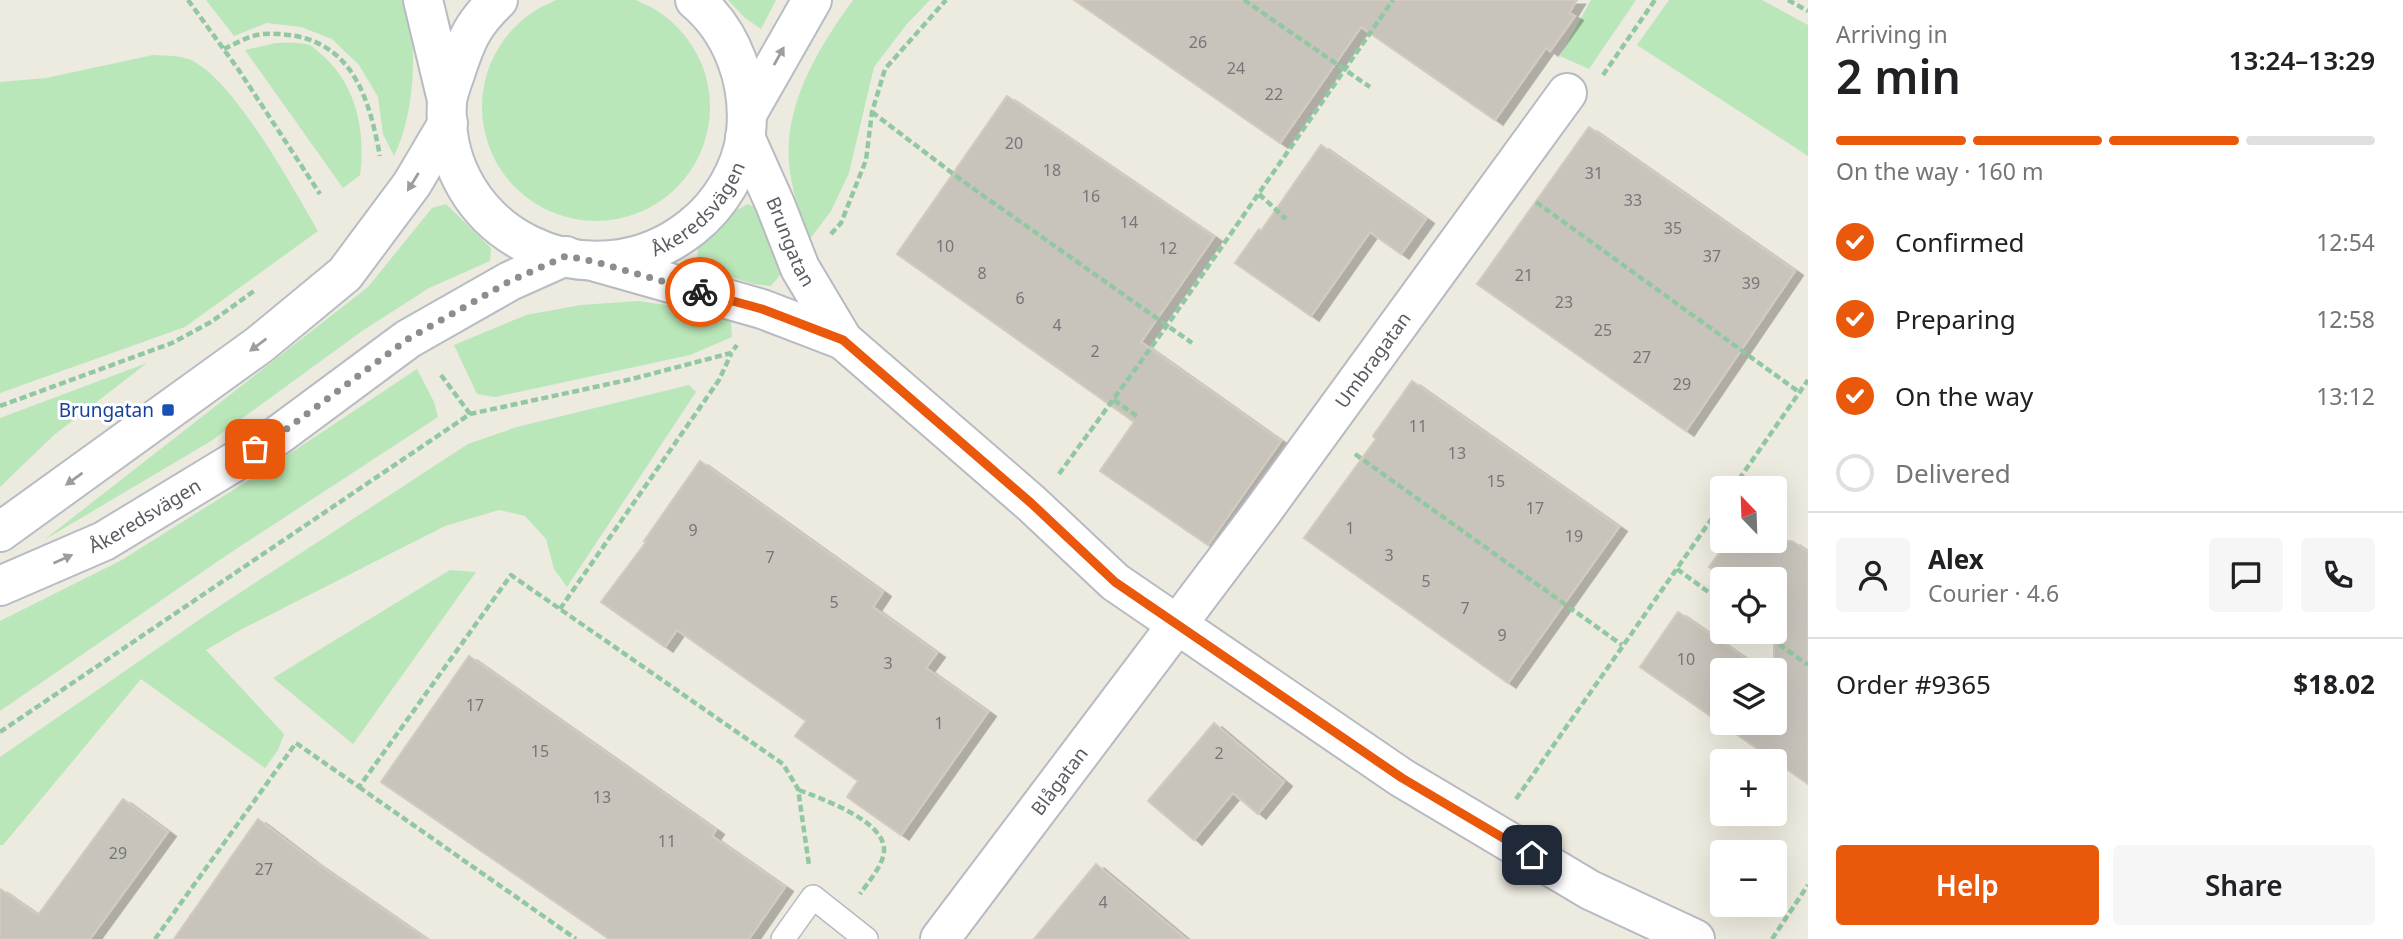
<!DOCTYPE html>
<meta charset="utf-8">
<style>
body{margin:0;font-family:"Noto Sans",sans-serif;background:#f6f6f6;color:#202124;height:100vh;display:flex;flex-direction:column;font-size:26px;white-space:nowrap}
*{box-sizing:border-box;margin:0}
p{font-size:23px;color:#757577}
.icon{flex:none;width:38px;height:38px;fill:none;stroke:currentColor;stroke-width:2;stroke-linecap:round;stroke-linejoin:round}
.map{position:relative;flex:1;overflow:hidden}
.drawer{display:flex;flex-direction:column;background:#fff;width:595px}
.drawer>*{flex:none}
.needle{width:46px;rotate:337deg}
.buttons{position:absolute;left:1710px;top:476px;display:grid;gap:14px}
.buttons a{display:grid;place-items:center;width:77px;height:77px;border-radius:7px;background:#fff;box-shadow:0 7px 28px #0002;font-size:35px}
.pin{position:absolute;display:grid;place-items:center;width:60px;height:60px;color:#fff;margin:-30px;border-radius:14px;box-shadow:0 4px 10px #0006}
.courier{position:absolute;display:grid;place-items:center;width:70px;height:70px;margin:-35px;border:5px solid #ea580c;border-radius:50%;background:#fff;color:#222;box-shadow:0 2px 9px #0007}
.headline em{font-style:normal;font-weight:600}
.headline div{display:flex;flex-direction:column-reverse}
.headline{display:flex;align-items:center;justify-content:space-between;height:119px;padding:0 28px}
h1{font-size:46px;font-weight:600;line-height:52px}
.bar{display:grid;grid-template-columns:repeat(4,1fr);gap:10px 7px;align-content:center;height:84px;padding:0 28px}
.bar i{height:9px;border-radius:5px;background:#e0e0e0}
.bar .current{background:#ea580c}
.bar p{grid-column:span 4}
.line{display:flex;align-items:center;gap:18px;padding:0 28px;border-top:2px solid #e0e0e0}
.line div{flex:1}
.round{display:grid;place-items:center;flex:none;width:74px;height:74px;border-radius:7px;background:#f6f6f6}
ol{padding:0 28px;list-style:none}
li{display:flex;align-items:center;gap:21px;height:77px}
li p{margin-inline-start:auto}
li .icon{padding:7px;border-radius:50%;background:#ea580c;color:#fff;stroke-width:4}
li:last-child{color:#757577}
li i{width:38px;height:38px;border:4px solid #e0e0e0;border-radius:50%}
.primary-button{display:flex;gap:14px;margin-top:auto;padding:14px 28px}
.primary-button a{flex:1;height:80px;border-radius:7px;background:#ea580c;color:#fff;font-size:28px;font-weight:600;line-height:80px;text-align:center}
.primary-button a+a{background:#f6f6f6;color:#202124}
main{display:flex;flex:1;min-height:0}
.map>svg:first-child{display:block}
.green{fill:#b9e7b9}
.building{fill:#c8c4bc;stroke:#d2cbbd;stroke-width:2;filter:url(#shadow)}
.lines{fill:none;stroke-linecap:round;stroke-linejoin:round}
.lane-casing{stroke:#b7bac0;stroke-width:26}
.street-casing{stroke:#b7bac0;stroke-width:42}
.secondary-casing{stroke:#b8bcc3;stroke-width:42}
.path{stroke:#92c8a1;stroke-width:4.5;stroke-dasharray:7 3.5;stroke-linecap:butt}
.lane{stroke:#fff;stroke-width:23}
.street{stroke:#fff;stroke-width:38}
.secondary{stroke:#fff;stroke-width:38}
.oneway{fill:#9b9da1}
.done{stroke:#8c8e8e;stroke-width:7;stroke-dasharray:0 12.6}
.route{stroke:#ea580c;stroke-width:9}
.transit-dot{fill:#1a4fb4;stroke:#fff;stroke-width:2.5}
.labels{text-anchor:middle;stroke-width:6;stroke-linejoin:round;paint-order:stroke}
.number-label{font-size:16px;fill:#747678}
.street-label{font-size:19px;fill:#585c62;stroke:#fff}
.transit-label{font-size:19px;fill:#164399;stroke:#fff;text-anchor:end}
</style>
<main>
<div class="map">
<svg width="1808" height="939" viewBox="0 0 1808 939">
<defs>
<filter id="shadow"><feDropShadow dx="8" dy="4.5" stdDeviation="0" flood-color="#0004"/></filter>
</defs>
<rect width="100%" height="100%" fill="#edeadf"/>
<path class="green" d="M482 107a114 114 0 1 1 228 0a114 114 0 1 1-228 0Z
M206 0H406C418 45 415 114 394 156L383 134 378 97 359 65 332 39 301 27 267 23 234 36Z
M728 0H776L761 29 744 17Z
M853 0H930L906 25 874 67 849 173 831 211 810 239C802 218 793 195 790 172 781 108 817 50 853 0Z
M1591 0H1636L1589 69 1560 56Z
M1669 0H1762L1808 25V156L1637 45Z
M276 43C286 43 300 42 309 45 313 46 318 52 322 55 356 84 366 131 360 175L343 188 245 50Z
M153 55C163 56 175 55 185 58 229 69 295 192 318 231L185 327 0 393V82L46 78Z
M446 204 491 248 490 261 429 288 362 331 211 441 44 540 368 287 432 208Z
M748 204 756 208 781 274 771 286 753 284 697 267 698 243 735 211Z
M638 301 694 309 731 322 732 337 690 355 495 397 477 394 454 345 526 315 581 305Z
M147 363 54 435 0 487V418Z
M417 369 434 402 438 417 227 555 0 711V621L120 561 262 472Z
M689 385 696 392 567 587 554 569 546 539 525 516 499 510 445 526 242 629 206 650 284 734 278 750 265 768 141 679 3 845H0V757L212 611 468 444 517 427Z
M450 570 476 572 353 744 273 678Z"/>
<path class="building" d="M1074 0H1577L1569 13 1575 16 1550 51 1546 48 1495 120 1361 27 1280 143Z
M1007 96 1214 237 1141 342 1281 441 1208 545 1100 471 1134 422 897 254Z
M1589 127 1795 271 1686 431 1477 284Z
M1321 145 1426 219 1401 254 1370 232 1311 316 1235 263 1259 229 1261 231Z
M1412 381 1619 527 1508 683 1304 538 1376 439 1373 436Z
M700 461 883 592 873 607 937 653 926 668 988 712 901 835 847 797 858 781 795 736 806 721 677 630 665 647 601 602 646 542 644 541Z
M1728 541H1792L1808 552V784L1640 667 1678 612 1762 670H1722V723H1774V579H1727L1709 567Z
M469 656 716 830 712 836 785 887 749 939H609L381 782Z
M1214 723 1284 782 1258 814 1233 793 1194 840 1148 801Z
M123 799 168 832 90 939H0V889L38 915Z
M258 819 312 860 426 939H174Z
M1096 864 1186 939H1034Z"/>
<g class="lines">
<defs>
<path id="lane" d="M783 939 813 897 866 939"/>
<g id="street">
<path d="M423 0 447 100"/>
<path id="s1" d="M745 137 775 204 800 268 843 340 1031 503 1115 582 1402 778 1590 890 1695 939"/>
<path d="M596 262 762 309 843 340"/>
<path id="s2" d="M940 939 1262 512 1567 93"/>
</g>
<g id="secondary">
<path id="s3" d="M498 0C473 24 467 38 456 71 453 81 448 92 447 102 438 234 591 308 692 227 720 205 742 169 746 133 751 83 733 32 695 0"/>
<path d="M747 114 812 0"/>
<path d="M0 532 259 345 345 274 412 184 448 123"/>
<path id="s4" d="M0 586 104 541 277 436 408 339 510 281 566 256"/>
</g>
</defs>
<use href="#lane" class="lane-casing"/>
<use href="#street" class="street-casing"/>
<use href="#secondary" class="secondary-casing"/>
<path class="path" d="M188 0 238 69 320 194
M1244 0 1370 87
M1788 0 1808 11
M224 49C233 45 243 39 253 36 266 32 283 34 296 36 356 48 370 104 380 156
M1603 75 1655 0
M872 112 964 182 1192 343
M1259 194 1286 219
M1536 202 1799 392
M831 234 841 223 866 160 872 112 885 69 946 0
M441 375 470 414
M1114 400 1138 417
M0 406 172 343 211 322 254 291
M1355 454 1622 645
M1059 474 1166 327 1393 0
M1733 488 1808 380
M1677 569 1722 602
M560 609 719 380 731 354
M1762 632 1808 665
M0 732 470 414 632 379 731 353 737 345
M359 787 576 939
M799 790C822 799 886 821 884 851 883 866 868 882 860 894
M1516 799 1722 504
M155 939 296 743 359 787 511 575 783 764 798 789 809 865
M1772 939 1808 885"/>
<use href="#lane" class="lane"/>
<use href="#street" class="street"/>
<use href="#secondary" class="secondary"/>
</g>
<defs><path id="oneway-solid" d="M-6-.8H1V-3.2L6.5 0L1 3.2V.8H-6Z" transform="scale(1.75)"/></defs>
<g class="oneway">
<use href="#oneway-solid" transform="translate(779 56) rotate(-61)"/>
<use href="#oneway-solid" transform="translate(413 182) rotate(122)"/>
<use href="#oneway-solid" transform="translate(258 345) rotate(143)"/>
<use href="#oneway-solid" transform="translate(74 479) rotate(144)"/>
<use href="#oneway-solid" transform="translate(63 559) rotate(-24)"/>
</g>
<g class="lines">
<path class="done" d="M255 449 277 436 408 339 510 281 566 256 596 262 700 292"/>
<path class="route" d="M700 292 762 309 843 340 1031 503 1115 582 1402 778 1532 855"/>
</g>
<rect class="transit-dot" x="161" y="403" width="14" height="14" rx="3.5"/>
<g class="labels">
<g class="number-label">
<text x="1198" y="48">26</text>
<text x="1236" y="74">24</text>
<text x="1274" y="100">22</text>
<text x="1014" y="149">20</text>
<text x="1052" y="176">18</text>
<text x="1594" y="179">31</text>
<text x="1091" y="202">16</text>
<text x="1633" y="206">33</text>
<text x="1129" y="228">14</text>
<text x="1673" y="234">35</text>
<text x="945" y="252">10</text>
<text x="1168" y="254">12</text>
<text x="1712" y="262">37</text>
<text x="982" y="279">8</text>
<text x="1524" y="281">21</text>
<text x="1751" y="289">39</text>
<text x="1020" y="304">6</text>
<text x="1564" y="308">23</text>
<text x="1057" y="331">4</text>
<text x="1603" y="336">25</text>
<text x="1095" y="357">2</text>
<text x="1642" y="363">27</text>
<text x="1682" y="390">29</text>
<text x="1418" y="432">11</text>
<text x="1457" y="459">13</text>
<text x="1496" y="487">15</text>
<text x="1535" y="514">17</text>
<text x="1350" y="534">1</text>
<text x="693" y="536">9</text>
<text x="1574" y="542">19</text>
<text x="1389" y="561">3</text>
<text x="770" y="563">7</text>
<text x="1426" y="587">5</text>
<text x="834" y="608">5</text>
<text x="1465" y="614">7</text>
<text x="1502" y="641">9</text>
<text x="1686" y="665">10</text>
<text x="888" y="669">3</text>
<text x="475" y="711">17</text>
<text x="939" y="729">1</text>
<text x="540" y="757">15</text>
<text x="1219" y="759">2</text>
<text x="602" y="803">13</text>
<text x="667" y="847">11</text>
<text x="118" y="859">29</text>
<text x="264" y="875">27</text>
<text x="1103" y="908">4</text>
</g>
<g class="street-label">
<text dy="7" stroke="none"><textPath href="#s3" startOffset="481">Åkeredsvägen</textPath></text>
<text dy="7" stroke="none"><textPath href="#s1" startOffset="114">Brungatan</textPath></text>
<text dy="7" stroke="none"><textPath href="#s2" startOffset="723">Umbragatan</textPath></text>
<text dy="7" stroke="none"><textPath href="#s4" startOffset="161">Åkeredsvägen</textPath></text>
<text dy="7" stroke="none"><textPath href="#s2" startOffset="198">Blågatan</textPath></text>
</g>
<g class="transit-label">
<text x="154" y="417">Brungatan</text>
</g>
</g>
</svg>
<div class="buttons">
<a><svg class="needle" viewBox="-14 -14 28 28"><path d="M0-13l5 13h-10z" fill="#e53935"/><path d="M0 13l5-13h-10z" fill="#757577"/></svg></a>
<a><svg class="icon" aria-label="locate" viewBox="0 0 24 24"><circle cx="12" cy="12" r="6"/><path d="M12 2v4M12 18v4M2 12h4M18 12h4"/></svg></a>
<a><svg class="icon" aria-label="layers" viewBox="0 0 24 24"><path d="M12 4l9 5-9 5-9-5zM3 14l9 5 9-5"/></svg></a>
<a>+</a>
<a>−</a>
</div>
<div class="pin" style="left:255px;top:449px;background:#ea580c"><svg class="icon" aria-label="bag" viewBox="0 0 24 24"><path d="M5 8h14l-1 12H6zM9 8a3 3 0 0 1 6 0"/></svg></div>
<div class="pin" style="left:1532px;top:855px;background:#1f2937"><svg class="icon" aria-label="home" viewBox="0 0 24 24"><path d="M3 11l9-7 9 7M6 9v11h12V9"/></svg></div>
<div class="courier" style="left:700px;top:292px"><svg class="icon" aria-label="bike" viewBox="0 0 24 24"><circle cx="6" cy="16" r="4"/><circle cx="18" cy="16" r="4"/><path d="M6 16l4-8h5l3 8M10 8l3 8H6M13 5h3"/></svg></div>
</div>
<section class="drawer">
<div class="headline"><div><h1>2 min</h1><p>Arriving in</p></div><em>13:24–13:29</em></div>
<div class="bar"><i class="current"></i><i class="current"></i><i class="current"></i><i></i><p>On the way · 160 m</p></div>
<ol>
<li><svg class="icon" aria-label="check" viewBox="0 0 24 24"><path d="M5 12l5 5 9-10"/></svg>Confirmed<p>12:54</p></li>
<li><svg class="icon" aria-label="check" viewBox="0 0 24 24"><path d="M5 12l5 5 9-10"/></svg>Preparing<p>12:58</p></li>
<li><svg class="icon" aria-label="check" viewBox="0 0 24 24"><path d="M5 12l5 5 9-10"/></svg>On the way<p>13:12</p></li>
<li><i></i>Delivered</li>
</ol>
<div class="line" style="height:126px"><a class="round"><svg class="icon" aria-label="person" viewBox="0 0 24 24"><circle cx="12" cy="8" r="4"/><path d="M4 21q1-7 8-7t8 7"/></svg></a><div><b>Alex</b><p>Courier · 4.6</p></div><a class="round"><svg class="icon" aria-label="chat" viewBox="0 0 24 24"><path d="M4 5h16v11H9l-5 4z"/></svg></a><a class="round"><svg class="icon" aria-label="phone" viewBox="0 0 24 24"><path d="M5 4h4l2 5-3 2q2 4 5 5l2-3 5 2v4C11 20 4 13 5 4z"/></svg></a></div>
<div class="line" style="height:91px"><div>Order #9365</div><b>$18.02</b></div>
<div class="primary-button"><a>Help</a><a>Share</a></div>
</section>
</main>
